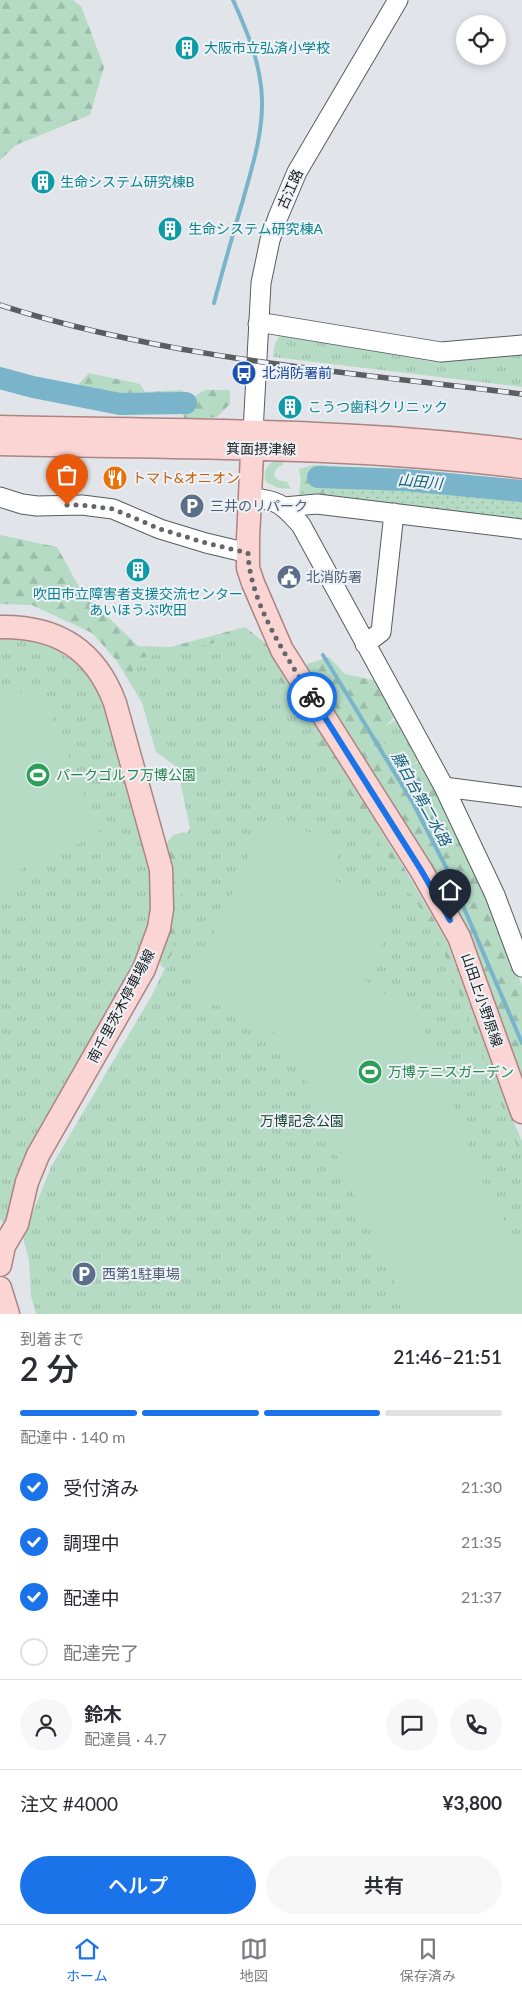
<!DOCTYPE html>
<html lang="ja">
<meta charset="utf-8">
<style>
body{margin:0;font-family:Lato,"Noto Sans JP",sans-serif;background:#f7f7f7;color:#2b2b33;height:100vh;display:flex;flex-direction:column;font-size:19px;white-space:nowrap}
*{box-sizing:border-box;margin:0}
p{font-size:16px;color:#7c7c81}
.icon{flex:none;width:28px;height:28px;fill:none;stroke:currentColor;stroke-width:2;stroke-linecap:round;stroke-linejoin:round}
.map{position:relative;height:1314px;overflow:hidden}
.sheet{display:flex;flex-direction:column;background:#fff;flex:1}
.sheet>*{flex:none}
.controls{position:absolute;left:456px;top:15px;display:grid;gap:10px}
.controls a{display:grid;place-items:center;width:50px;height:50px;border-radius:50%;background:#fff;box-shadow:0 2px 8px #0003;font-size:25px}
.pin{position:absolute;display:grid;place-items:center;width:42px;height:42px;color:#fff;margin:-51px -21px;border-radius:50% 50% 50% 0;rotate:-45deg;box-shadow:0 0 5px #0007}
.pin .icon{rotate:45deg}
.courier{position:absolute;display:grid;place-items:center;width:50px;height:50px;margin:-25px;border:4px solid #1a73e8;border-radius:50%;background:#fff;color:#222;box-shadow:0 1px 6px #0007}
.overview em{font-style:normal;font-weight:600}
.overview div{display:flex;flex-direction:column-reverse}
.overview{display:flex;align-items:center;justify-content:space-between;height:85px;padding:0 20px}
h1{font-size:32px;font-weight:600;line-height:38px}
.bar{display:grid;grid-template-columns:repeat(4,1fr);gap:8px 5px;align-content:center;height:60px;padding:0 20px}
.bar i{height:6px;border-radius:4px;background:#e1e1e2}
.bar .active{background:#1a73e8}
.bar p{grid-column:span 4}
.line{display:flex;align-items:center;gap:12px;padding:0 20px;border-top:1px solid #e1e1e2}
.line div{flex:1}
.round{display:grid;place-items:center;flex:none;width:52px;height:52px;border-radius:26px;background:#f7f7f7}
ol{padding:0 20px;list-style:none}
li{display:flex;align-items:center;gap:15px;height:55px}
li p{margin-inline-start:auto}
li .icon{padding:5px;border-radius:50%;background:#1a73e8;color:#fff;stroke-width:4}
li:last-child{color:#7c7c81}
li i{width:28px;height:28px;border:2px solid #e1e1e2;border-radius:50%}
.action{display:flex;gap:10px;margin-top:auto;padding:10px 20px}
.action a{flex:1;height:58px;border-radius:30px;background:#1a73e8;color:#fff;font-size:20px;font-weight:600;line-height:58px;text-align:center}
.action a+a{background:#f7f7f7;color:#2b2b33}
.menu{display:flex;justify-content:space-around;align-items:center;height:70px;border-top:1px solid #e1e1e2;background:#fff;font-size:14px;color:#7c7c81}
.menu a{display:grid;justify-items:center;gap:2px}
.menu .active{color:#1a73e8}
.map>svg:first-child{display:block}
.grass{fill:url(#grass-dots)}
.forest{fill:url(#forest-firs)}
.park{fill:url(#park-tufts)}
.garden{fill:#b5dbc5}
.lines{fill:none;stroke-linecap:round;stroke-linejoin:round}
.stream{stroke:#79b4cb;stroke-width:4}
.river{stroke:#79b4cb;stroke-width:22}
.minor-casing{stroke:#595c5f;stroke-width:21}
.major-casing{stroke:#ab8483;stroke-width:25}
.minor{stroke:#fff;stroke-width:19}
.major{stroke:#fad5d3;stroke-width:22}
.rail-casing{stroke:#5b5d60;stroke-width:5.5}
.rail{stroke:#eef2f6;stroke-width:4;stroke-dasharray:11;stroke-linecap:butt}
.done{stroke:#646669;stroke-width:5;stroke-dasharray:0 9}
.route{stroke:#1a73e8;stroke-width:6}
.labels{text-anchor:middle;stroke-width:4;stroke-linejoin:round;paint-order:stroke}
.culture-label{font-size:14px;fill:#0d838f;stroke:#eef2f6;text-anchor:start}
.street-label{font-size:14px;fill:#212224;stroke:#eef2f6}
.transit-label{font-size:14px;fill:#164399;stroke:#eef2f6;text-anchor:start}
.food-label{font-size:14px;fill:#c56008;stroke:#eef2f6;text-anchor:start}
.service-label{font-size:14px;fill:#4e5e75;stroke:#eef2f6;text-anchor:start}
.leisure-label{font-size:14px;fill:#27864d;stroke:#eef2f6;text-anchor:start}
.park-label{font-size:14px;fill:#133e2a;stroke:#eef2f6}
.water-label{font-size:15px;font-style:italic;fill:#146079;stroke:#eef2f6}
</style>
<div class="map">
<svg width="522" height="1314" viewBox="0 0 522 1314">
<defs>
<pattern id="grass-dots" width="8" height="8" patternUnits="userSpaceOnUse" patternTransform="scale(1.25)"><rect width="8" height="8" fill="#b5dbc5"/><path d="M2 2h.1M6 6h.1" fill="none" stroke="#9bbca9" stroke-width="1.8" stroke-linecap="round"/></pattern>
<pattern id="forest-firs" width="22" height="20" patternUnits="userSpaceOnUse" patternTransform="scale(1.25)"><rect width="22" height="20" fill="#b5dbc5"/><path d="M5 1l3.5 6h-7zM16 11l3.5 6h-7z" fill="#9bbca9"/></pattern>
<pattern id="park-tufts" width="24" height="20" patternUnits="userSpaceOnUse" patternTransform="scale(1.25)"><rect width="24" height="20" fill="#b5dbc5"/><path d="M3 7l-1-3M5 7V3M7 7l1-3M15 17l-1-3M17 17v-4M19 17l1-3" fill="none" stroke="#9bbca9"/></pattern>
</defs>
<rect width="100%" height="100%" fill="#e1e5e9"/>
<path class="grass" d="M301 478 340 488 348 483 522 499V523L299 496Z"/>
<path class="forest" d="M0 0H73L81 6 104 67 90 115 16 145 0 160Z
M89 373 140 384 145 392 181 390 193 397 205 390H230V404L217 417 200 419 184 418 181 406 122 398 82 402 76 387Z
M313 465 400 469 408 476 403 486 353 483 347 476 333 483 325 498 311 497 302 486 299 469Z
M0 535 57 547 82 592 138 646 170 647 245 627 265 643 409 876 447 942 508 1109 522 1141V1201L152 719 116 660 92 633 32 605 0 604Z
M329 657 345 674 377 681 395 716 380 732 398 769 423 761 489 896 522 986V1086L463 933 306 681 307 664Z
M184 832 196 839 179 972 162 967 158 959 170 932 173 886 166 844 173 835Z"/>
<path class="park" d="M281 333 440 359H469L522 354V387L273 357 275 344Z
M0 637 30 639 56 650 85 668 100 688 149 864 154 889 152 924 140 960 8 1222H2L0 1218Z
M243 637 258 645 439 939 522 1159V1314H36L31 1296 29 1261 23 1237 51 1167 152 995 172 953 183 905 179 846 190 828 177 767 156 752 130 660Z
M399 718 423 758 401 771 377 731Z"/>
<path class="garden" d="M272 462H283V465C277 467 275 470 274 476L278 480 287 482 291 489 278 488 266 482C263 473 265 468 272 462Z
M0 689 29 694 51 715 100 834 21 869 24 879 0 888Z
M269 812 341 848 329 878 398 911 365 980 419 1019 486 1190 522 1249V1314H409L311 1100 313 1095 289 1048 270 1029 187 992Z"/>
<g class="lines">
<path class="stream" d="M214 303C223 269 233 234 243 200 252 167 263 134 262 99 261 64 247 31 233 0
M323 655 413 803 449 873 522 1043"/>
<path class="river" d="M0 378 33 387 120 404 186 403
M318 477 406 480 522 491"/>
<defs>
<path id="minor" d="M258 324H270L441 352 522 345
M253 432 261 283 270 240 278 217 297 172 398 0
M0 497 22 504 37 506 82 505 113 509 160 529 206 543 248 553
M251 498C279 500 282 504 301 525L444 787 495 895 522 967
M284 507 317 504 522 529
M365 644 381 632 394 513
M444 787 522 797"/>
<path id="major" d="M0 427C174 431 349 428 522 451
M253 432 248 539V568L253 583 282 650 421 870 459 937 522 1112
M0 444C174 448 349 445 522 467
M0 627C57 626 95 649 115 703L161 869 162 909 159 928 144 969 38 1155 27 1182 17 1224 4 1246 0 1265
M0 1288 8 1314"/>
</defs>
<use href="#minor" class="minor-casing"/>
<use href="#major" class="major-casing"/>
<use href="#minor" class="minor"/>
<use href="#major" class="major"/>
<defs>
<path id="rail" d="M0 305C169 359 347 372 522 394"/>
</defs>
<use href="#rail" class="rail-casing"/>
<use href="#rail" class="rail"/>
</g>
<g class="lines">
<path class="done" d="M67 505H82L113 509 160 529 206 543 248 553C250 603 286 656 312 697"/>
<path class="route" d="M312 697 421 870 450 920"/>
</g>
<defs>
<symbol id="building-disc" viewBox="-11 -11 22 22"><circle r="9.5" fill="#0f9aa8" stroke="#eef2f6"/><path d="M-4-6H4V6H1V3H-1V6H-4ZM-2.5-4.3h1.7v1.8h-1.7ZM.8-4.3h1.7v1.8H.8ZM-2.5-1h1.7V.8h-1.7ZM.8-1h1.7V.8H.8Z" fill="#fff"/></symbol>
<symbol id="bus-disc" viewBox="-11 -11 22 22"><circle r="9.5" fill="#1a4fb4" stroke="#eef2f6"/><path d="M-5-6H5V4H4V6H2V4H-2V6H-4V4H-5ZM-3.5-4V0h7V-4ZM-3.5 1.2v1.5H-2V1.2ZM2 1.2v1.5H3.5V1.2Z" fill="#fff"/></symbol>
<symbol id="restaurant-disc" viewBox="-11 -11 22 22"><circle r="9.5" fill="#e8710a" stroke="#eef2f6"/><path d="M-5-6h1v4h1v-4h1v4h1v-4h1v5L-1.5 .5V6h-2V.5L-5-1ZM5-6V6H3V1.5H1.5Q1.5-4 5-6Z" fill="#fff"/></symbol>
<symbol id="parking-disc" viewBox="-11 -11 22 22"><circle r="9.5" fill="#5c6f8a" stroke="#eef2f6"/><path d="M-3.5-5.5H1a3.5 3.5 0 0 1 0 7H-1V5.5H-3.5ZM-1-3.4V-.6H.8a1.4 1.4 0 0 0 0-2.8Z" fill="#fff"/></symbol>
<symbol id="civic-disc" viewBox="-11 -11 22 22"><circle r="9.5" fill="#5c6f8a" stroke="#eef2f6"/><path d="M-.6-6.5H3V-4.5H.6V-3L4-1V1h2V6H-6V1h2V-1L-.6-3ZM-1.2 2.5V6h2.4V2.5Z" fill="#fff"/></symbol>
<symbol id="stadium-disc" viewBox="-11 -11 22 22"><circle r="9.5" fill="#2e9e5b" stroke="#eef2f6"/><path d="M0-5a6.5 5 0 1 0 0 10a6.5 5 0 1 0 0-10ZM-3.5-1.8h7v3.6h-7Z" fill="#fff"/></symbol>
</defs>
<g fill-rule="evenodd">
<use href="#building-disc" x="173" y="34" width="28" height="28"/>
<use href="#building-disc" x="29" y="168" width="28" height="28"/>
<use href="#building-disc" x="156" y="215" width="28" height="28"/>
<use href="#bus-disc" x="230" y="359" width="28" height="28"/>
<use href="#building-disc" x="276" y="393" width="28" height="28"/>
<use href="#restaurant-disc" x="101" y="464" width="28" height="28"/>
<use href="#parking-disc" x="178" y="492" width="28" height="28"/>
<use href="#building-disc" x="124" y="556" width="28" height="28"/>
<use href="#civic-disc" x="275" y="563" width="28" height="28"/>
<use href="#stadium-disc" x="24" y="761" width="28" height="28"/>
<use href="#stadium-disc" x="356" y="1058" width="28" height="28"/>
<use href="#parking-disc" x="70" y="1260" width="28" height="28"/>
</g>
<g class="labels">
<g class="culture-label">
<text x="204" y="53">大阪市立弘済小学校</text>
<text x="60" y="187">生命システム研究棟B</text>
<text x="188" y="234">生命システム研究棟A</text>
<text x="308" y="412">こうつ歯科クリニック</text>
<text x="138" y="599" text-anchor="middle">吹田市立障害者支援交流センター<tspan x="138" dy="16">あいほうぷ吹田</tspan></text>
</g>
<g class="street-label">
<text transform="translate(290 189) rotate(-66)" y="5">古江路</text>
<text transform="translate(261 449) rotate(1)" y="5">箕面摂津線</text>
<text transform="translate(482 1000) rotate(71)" y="5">山田上小野原線</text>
<text transform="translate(121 1006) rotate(-62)" y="5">南千里茨木停車場線</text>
</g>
<g class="transit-label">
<text x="262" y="378">北消防署前</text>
</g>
<g class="food-label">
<text x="132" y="483">トマト&amp;オニオン</text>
</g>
<g class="service-label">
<text x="210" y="511">三井のリパーク</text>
<text x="306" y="582">北消防署</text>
<text x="102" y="1279">西第1駐車場</text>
</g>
<g class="leisure-label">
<text x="56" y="780">パークゴルフ万博公園</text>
<text x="388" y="1077">万博テニスガーデン</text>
</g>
<g class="park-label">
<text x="302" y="1126">万博記念公園</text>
</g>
<g class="water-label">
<text transform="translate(420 482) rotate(5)" y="5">山田川</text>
<text transform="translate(421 799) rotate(61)" y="5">藤白台第二水路</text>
</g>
</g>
</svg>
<div class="controls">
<a><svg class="icon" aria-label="locate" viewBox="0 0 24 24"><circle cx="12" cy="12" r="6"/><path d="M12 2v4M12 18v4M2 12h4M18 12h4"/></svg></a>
</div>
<div class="pin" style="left:67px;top:505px;background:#ea580c"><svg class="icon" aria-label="bag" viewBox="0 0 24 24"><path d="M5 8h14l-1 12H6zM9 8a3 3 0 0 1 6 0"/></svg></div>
<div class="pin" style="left:450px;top:920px;background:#1f2937"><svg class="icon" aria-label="home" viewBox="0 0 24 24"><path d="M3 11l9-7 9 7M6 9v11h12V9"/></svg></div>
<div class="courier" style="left:312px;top:697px"><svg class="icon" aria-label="bike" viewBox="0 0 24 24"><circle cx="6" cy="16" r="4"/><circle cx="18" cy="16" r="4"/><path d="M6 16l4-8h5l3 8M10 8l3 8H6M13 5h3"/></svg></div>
</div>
<section class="sheet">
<div class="overview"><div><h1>2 分</h1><p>到着まで</p></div><em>21:46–21:51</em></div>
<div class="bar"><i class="active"></i><i class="active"></i><i class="active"></i><i></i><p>配達中 · 140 m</p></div>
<ol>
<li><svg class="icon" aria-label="check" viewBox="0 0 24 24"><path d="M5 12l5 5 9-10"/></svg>受付済み<p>21:30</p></li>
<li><svg class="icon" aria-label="check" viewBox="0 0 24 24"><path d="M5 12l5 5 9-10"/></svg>調理中<p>21:35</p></li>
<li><svg class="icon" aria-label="check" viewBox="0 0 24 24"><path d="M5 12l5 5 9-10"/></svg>配達中<p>21:37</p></li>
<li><i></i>配達完了</li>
</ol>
<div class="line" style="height:90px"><a class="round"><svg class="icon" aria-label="person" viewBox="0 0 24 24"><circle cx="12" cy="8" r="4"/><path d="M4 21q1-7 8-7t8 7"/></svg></a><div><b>鈴木</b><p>配達員 · 4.7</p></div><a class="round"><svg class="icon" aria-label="chat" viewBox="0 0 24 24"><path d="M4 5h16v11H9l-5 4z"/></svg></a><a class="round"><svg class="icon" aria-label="phone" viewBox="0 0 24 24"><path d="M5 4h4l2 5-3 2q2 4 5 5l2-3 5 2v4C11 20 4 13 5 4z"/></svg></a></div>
<div class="line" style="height:65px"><div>注文 #4000</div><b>¥3,800</b></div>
<div class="action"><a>ヘルプ</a><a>共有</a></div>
</section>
<nav class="menu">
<a class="active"><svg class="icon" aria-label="home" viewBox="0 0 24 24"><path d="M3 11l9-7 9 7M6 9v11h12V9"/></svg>ホーム</a>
<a><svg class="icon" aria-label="map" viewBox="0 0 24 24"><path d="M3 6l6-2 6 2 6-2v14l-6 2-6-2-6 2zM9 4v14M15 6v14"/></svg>地図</a>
<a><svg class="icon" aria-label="saved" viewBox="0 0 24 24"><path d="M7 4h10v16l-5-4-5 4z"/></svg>保存済み</a>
</nav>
